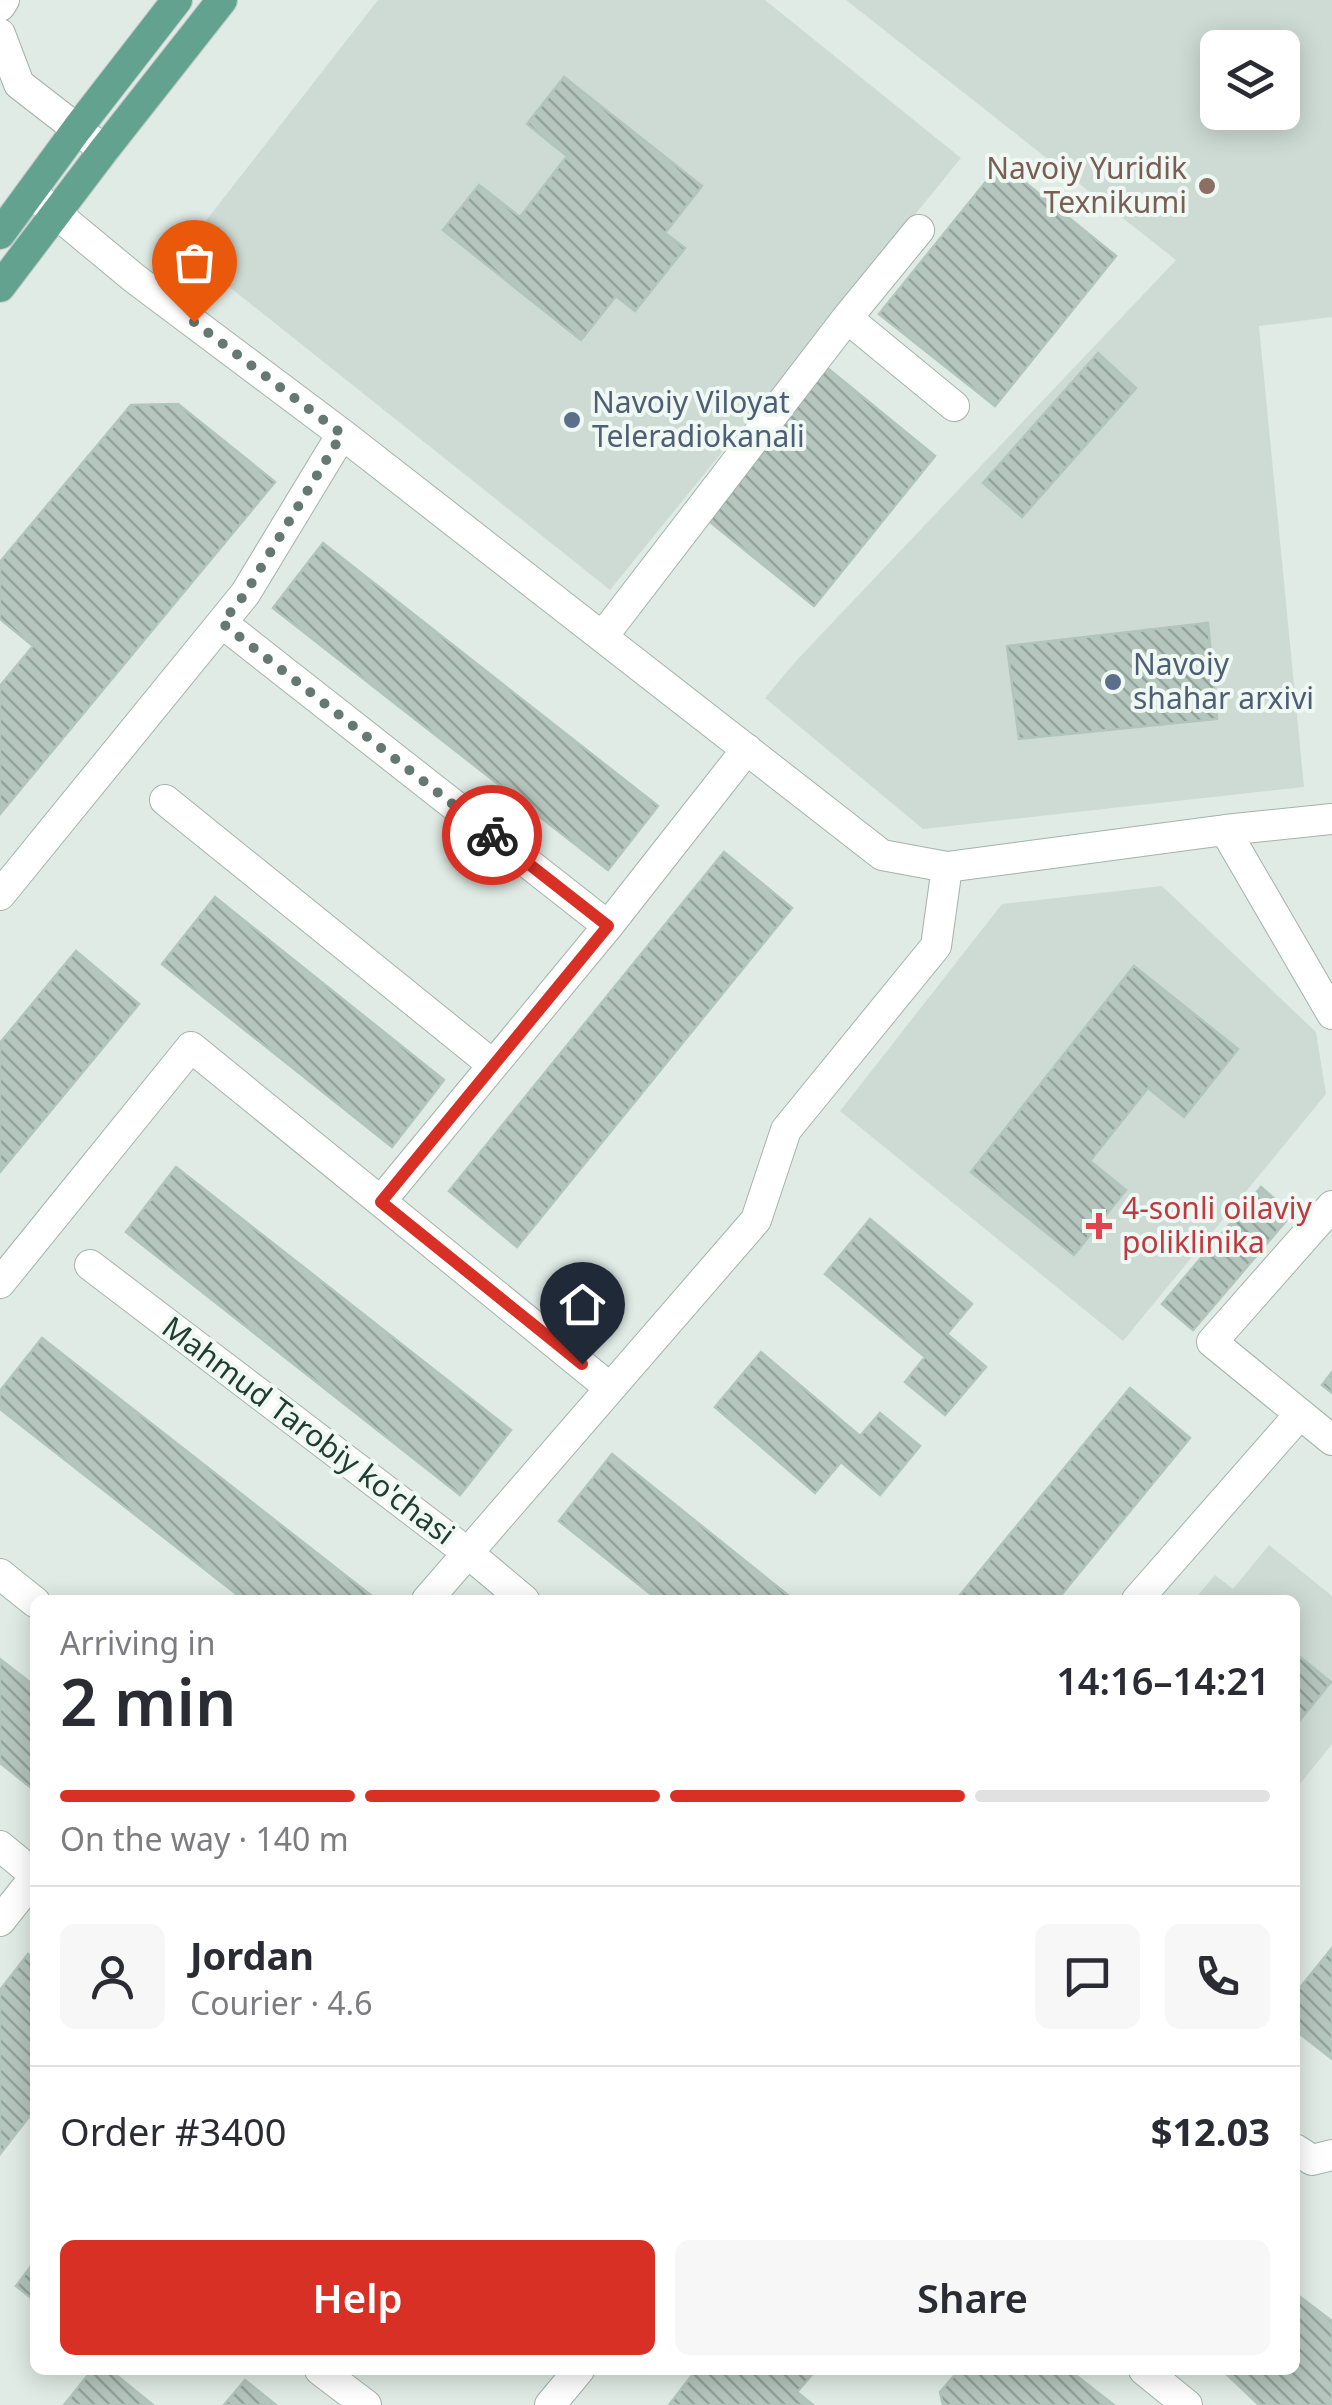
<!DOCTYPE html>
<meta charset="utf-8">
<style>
body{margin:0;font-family:"Noto Sans",sans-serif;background:#f7f7f7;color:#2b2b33;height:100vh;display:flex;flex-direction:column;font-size:38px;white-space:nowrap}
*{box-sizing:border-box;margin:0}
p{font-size:32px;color:#7c7c81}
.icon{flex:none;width:55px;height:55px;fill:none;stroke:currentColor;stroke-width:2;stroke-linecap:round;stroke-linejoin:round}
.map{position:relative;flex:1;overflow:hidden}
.panel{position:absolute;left:30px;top:1595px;width:1270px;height:780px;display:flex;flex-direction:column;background:#fff;border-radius:15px;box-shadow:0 5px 25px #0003}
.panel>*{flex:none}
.fabs{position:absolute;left:1200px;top:30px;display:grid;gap:20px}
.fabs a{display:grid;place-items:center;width:100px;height:100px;border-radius:15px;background:#fff;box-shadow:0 5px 25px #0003;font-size:50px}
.pin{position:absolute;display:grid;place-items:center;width:85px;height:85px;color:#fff;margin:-102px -42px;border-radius:50% 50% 50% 0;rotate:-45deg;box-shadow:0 0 10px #0007}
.pin .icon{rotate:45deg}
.courier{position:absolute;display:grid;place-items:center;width:100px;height:100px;margin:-50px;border:8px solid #d93025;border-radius:50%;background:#fff;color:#222;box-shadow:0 2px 12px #0007}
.headline em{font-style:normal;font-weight:600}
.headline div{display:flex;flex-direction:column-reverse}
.headline{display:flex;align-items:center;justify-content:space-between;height:170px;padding:0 30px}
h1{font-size:65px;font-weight:600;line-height:75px}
.bar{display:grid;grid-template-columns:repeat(4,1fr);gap:15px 10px;align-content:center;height:120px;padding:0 30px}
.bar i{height:12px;border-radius:8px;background:#e1e1e2}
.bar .on{background:#d93025}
.bar p{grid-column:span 4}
.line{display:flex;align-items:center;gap:25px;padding:0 30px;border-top:2px solid #e1e1e2}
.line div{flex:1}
.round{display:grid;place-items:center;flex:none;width:105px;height:105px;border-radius:15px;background:#f7f7f7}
.button{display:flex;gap:20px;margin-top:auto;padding:20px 30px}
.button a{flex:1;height:115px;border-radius:15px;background:#d93025;color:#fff;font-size:40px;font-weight:600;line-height:115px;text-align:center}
.button a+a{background:#f7f7f7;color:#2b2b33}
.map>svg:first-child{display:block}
.built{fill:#cedbd4;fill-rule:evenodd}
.building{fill:url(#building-back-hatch);stroke:#b2c5bc;stroke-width:2.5}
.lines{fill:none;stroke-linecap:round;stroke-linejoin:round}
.minor-casing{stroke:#a3b3ac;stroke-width:32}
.major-casing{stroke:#c1c8c6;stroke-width:32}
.minor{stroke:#fff;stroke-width:30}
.major{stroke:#63a28e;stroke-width:30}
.done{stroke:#637971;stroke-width:10;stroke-dasharray:0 18}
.route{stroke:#d93025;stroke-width:12}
.education-dot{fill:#8d6e63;stroke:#f0f8f4;stroke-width:4}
.service-dot{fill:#5c6f8a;stroke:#f0f8f4;stroke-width:4}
.health-dot{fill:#e0444e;stroke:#f0f8f4;stroke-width:4}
.labels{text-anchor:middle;stroke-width:8;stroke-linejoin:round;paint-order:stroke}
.education-label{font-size:30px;fill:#785e54;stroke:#f0f8f4;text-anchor:end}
.service-label{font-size:30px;fill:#4e5e75;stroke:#f0f8f4;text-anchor:start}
.health-label{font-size:30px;fill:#be3a42;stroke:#f0f8f4;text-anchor:start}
.street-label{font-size:30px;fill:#203c33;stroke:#f0f8f4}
</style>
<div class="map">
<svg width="1332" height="2405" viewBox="0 0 1332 2405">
<defs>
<pattern id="building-back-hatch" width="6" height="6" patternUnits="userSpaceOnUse" patternTransform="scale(2.5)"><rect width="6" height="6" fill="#b5c6be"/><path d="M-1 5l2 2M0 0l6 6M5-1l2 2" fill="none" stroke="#93a29b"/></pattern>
</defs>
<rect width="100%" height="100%" fill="#e0ebe5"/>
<path class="built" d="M378 0H765L961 158 610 590 183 250Z
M846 0H1332V317L1259 326 1304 787 923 829 765 698 796 661 1176 260ZM1218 48H1282V112H1218Z
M1162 886 1316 1032 1326 1094 1123 1341 840 1111 1002 904Z
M1269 1545 1332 1596V1744L1295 1790V1600H1194L1215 1575 1233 1589Z"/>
<path class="building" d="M564 77 702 186 665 233 685 248 635 311 616 296 581 340 443 230 479 185 520 217 567 156 527 124Z
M1001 163 1116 256 995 406 879 314Z
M1098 353 1136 388 1022 517 983 483Z
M820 362 935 456 814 606 699 513Z
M178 404 275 482 0 814V686L33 646 0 619V562L131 405Z
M323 543 658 806 608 870 273 608Z
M1208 623 1217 719 1019 739 1007 646Z
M724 852 792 908 517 1247 449 1191Z
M215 897 444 1080 392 1147 162 964Z
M76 951 139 1004 0 1172V1043Z
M1134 966 1238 1049 1184 1117 1148 1088 1090 1161 1126 1190 1074 1255 971 1172Z
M176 1167 511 1430 460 1495 126 1232Z
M1261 1187 1292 1214 1193 1330 1162 1304Z
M870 1219 972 1304 947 1334 986 1367 945 1415 905 1382 925 1357 825 1274Z
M42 1338 377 1600H244L0 1409V1391Z
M761 1352 860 1436 880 1413 920 1446 880 1495 841 1462 815 1493 715 1407Z
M1332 1372V1393L1322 1385Z
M1130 1388 1190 1438 1057 1600H956Z
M612 1454 794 1600H658L559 1521Z
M1295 1653 1331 1682 1295 1726Z
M0 1659 35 1686V1791L0 1763Z
M1332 1948V2059L1295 2030V1994Z
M28 1954 35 1960V2109L0 2154V1990Z
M35 2261V2301L16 2286Z
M1295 2293 1332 2321V2405H1259L1222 2370H1295Z
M92 2370H110L153 2405H64Z
M696 2370H816L797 2392 813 2405H669Z
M959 2370H1069L1114 2405H943L940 2392Z
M245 2380 276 2405H224Z"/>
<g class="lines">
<defs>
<path id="minor" d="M0 6 4 0
M0 34 19 84 104 150
M35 196 134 278 342 434 882 855 947 867 1225 830 1332 819
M847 318 954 406
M222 623 608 926
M603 636 847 318 919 230
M165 800 493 1065
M1225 830 1332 1014
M0 895 245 594 342 434
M381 1201 608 926 747 749
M1332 1206 1212 1342 1332 1440
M90 1265 468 1553 524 1600
M0 1283 191 1047 610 1388
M0 1574 35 1602
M427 1600 756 1220 786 1130 936 946 947 867
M1137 1600 1300 1414
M0 1846 35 1875
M0 1921 35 1877
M1295 2149 1312 2160 1332 2155
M320 2370 366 2405
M1144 2370 1187 2405
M550 2405 579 2370"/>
<path id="major" d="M0 234 77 129 177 0
M0 287 104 150 222 0"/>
</defs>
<use href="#minor" class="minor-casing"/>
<use href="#major" class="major-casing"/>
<use href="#minor" class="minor"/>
<use href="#major" class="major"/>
</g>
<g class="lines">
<path class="done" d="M194 322 342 434 245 594 222 623 492 835"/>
<path class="route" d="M492 835 608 926 381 1202 582 1364"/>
</g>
<circle class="education-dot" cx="1207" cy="186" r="10"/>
<g class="service-dot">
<circle cx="572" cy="420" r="10"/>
<circle cx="1113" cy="682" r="10"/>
</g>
<path class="health-dot" d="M1094 1211h10v10h10v10h-10v10h-10v-10h-10v-10h10z"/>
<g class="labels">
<g class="education-label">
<text x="1187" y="179">Navoiy Yuridik<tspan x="1187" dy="34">Texnikumi</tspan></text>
</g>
<g class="service-label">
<text x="592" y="413">Navoiy Viloyat<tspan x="592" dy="34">Teleradiokanali</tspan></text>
<text x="1133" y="675">Navoiy<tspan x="1133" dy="34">shahar arxivi</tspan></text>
</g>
<g class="health-label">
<text x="1122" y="1219">4-sonli oilaviy<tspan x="1122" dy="34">poliklinika</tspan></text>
</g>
<g class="street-label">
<text transform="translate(308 1431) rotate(37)" y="10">Mahmud Tarobiy ko'chasi</text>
</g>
</g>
</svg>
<div class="fabs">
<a><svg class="icon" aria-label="layers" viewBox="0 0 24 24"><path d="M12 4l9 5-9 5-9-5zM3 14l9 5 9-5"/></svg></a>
</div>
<div class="pin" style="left:194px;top:322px;background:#ea580c"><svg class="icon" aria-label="bag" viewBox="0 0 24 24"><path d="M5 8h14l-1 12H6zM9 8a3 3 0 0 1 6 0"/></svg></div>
<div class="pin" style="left:582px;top:1364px;background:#1f2937"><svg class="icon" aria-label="home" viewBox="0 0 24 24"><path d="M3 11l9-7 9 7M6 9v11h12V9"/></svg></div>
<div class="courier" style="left:492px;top:835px"><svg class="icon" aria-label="bike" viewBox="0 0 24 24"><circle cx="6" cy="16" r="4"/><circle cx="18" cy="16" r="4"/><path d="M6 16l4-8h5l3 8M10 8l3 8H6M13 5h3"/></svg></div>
<section class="panel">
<div class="headline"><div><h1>2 min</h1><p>Arriving in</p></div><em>14:16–14:21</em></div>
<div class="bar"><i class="on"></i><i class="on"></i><i class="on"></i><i></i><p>On the way · 140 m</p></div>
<div class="line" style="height:180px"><a class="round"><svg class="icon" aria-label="person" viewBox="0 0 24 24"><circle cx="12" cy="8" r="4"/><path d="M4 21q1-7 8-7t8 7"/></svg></a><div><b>Jordan</b><p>Courier · 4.6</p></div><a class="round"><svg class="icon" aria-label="chat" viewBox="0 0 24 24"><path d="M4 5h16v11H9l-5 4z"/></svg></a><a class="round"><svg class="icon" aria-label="phone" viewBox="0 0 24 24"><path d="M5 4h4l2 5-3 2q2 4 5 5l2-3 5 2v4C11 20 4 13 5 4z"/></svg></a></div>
<div class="line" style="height:130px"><div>Order #3400</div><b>$12.03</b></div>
<div class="button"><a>Help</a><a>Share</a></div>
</section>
</div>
